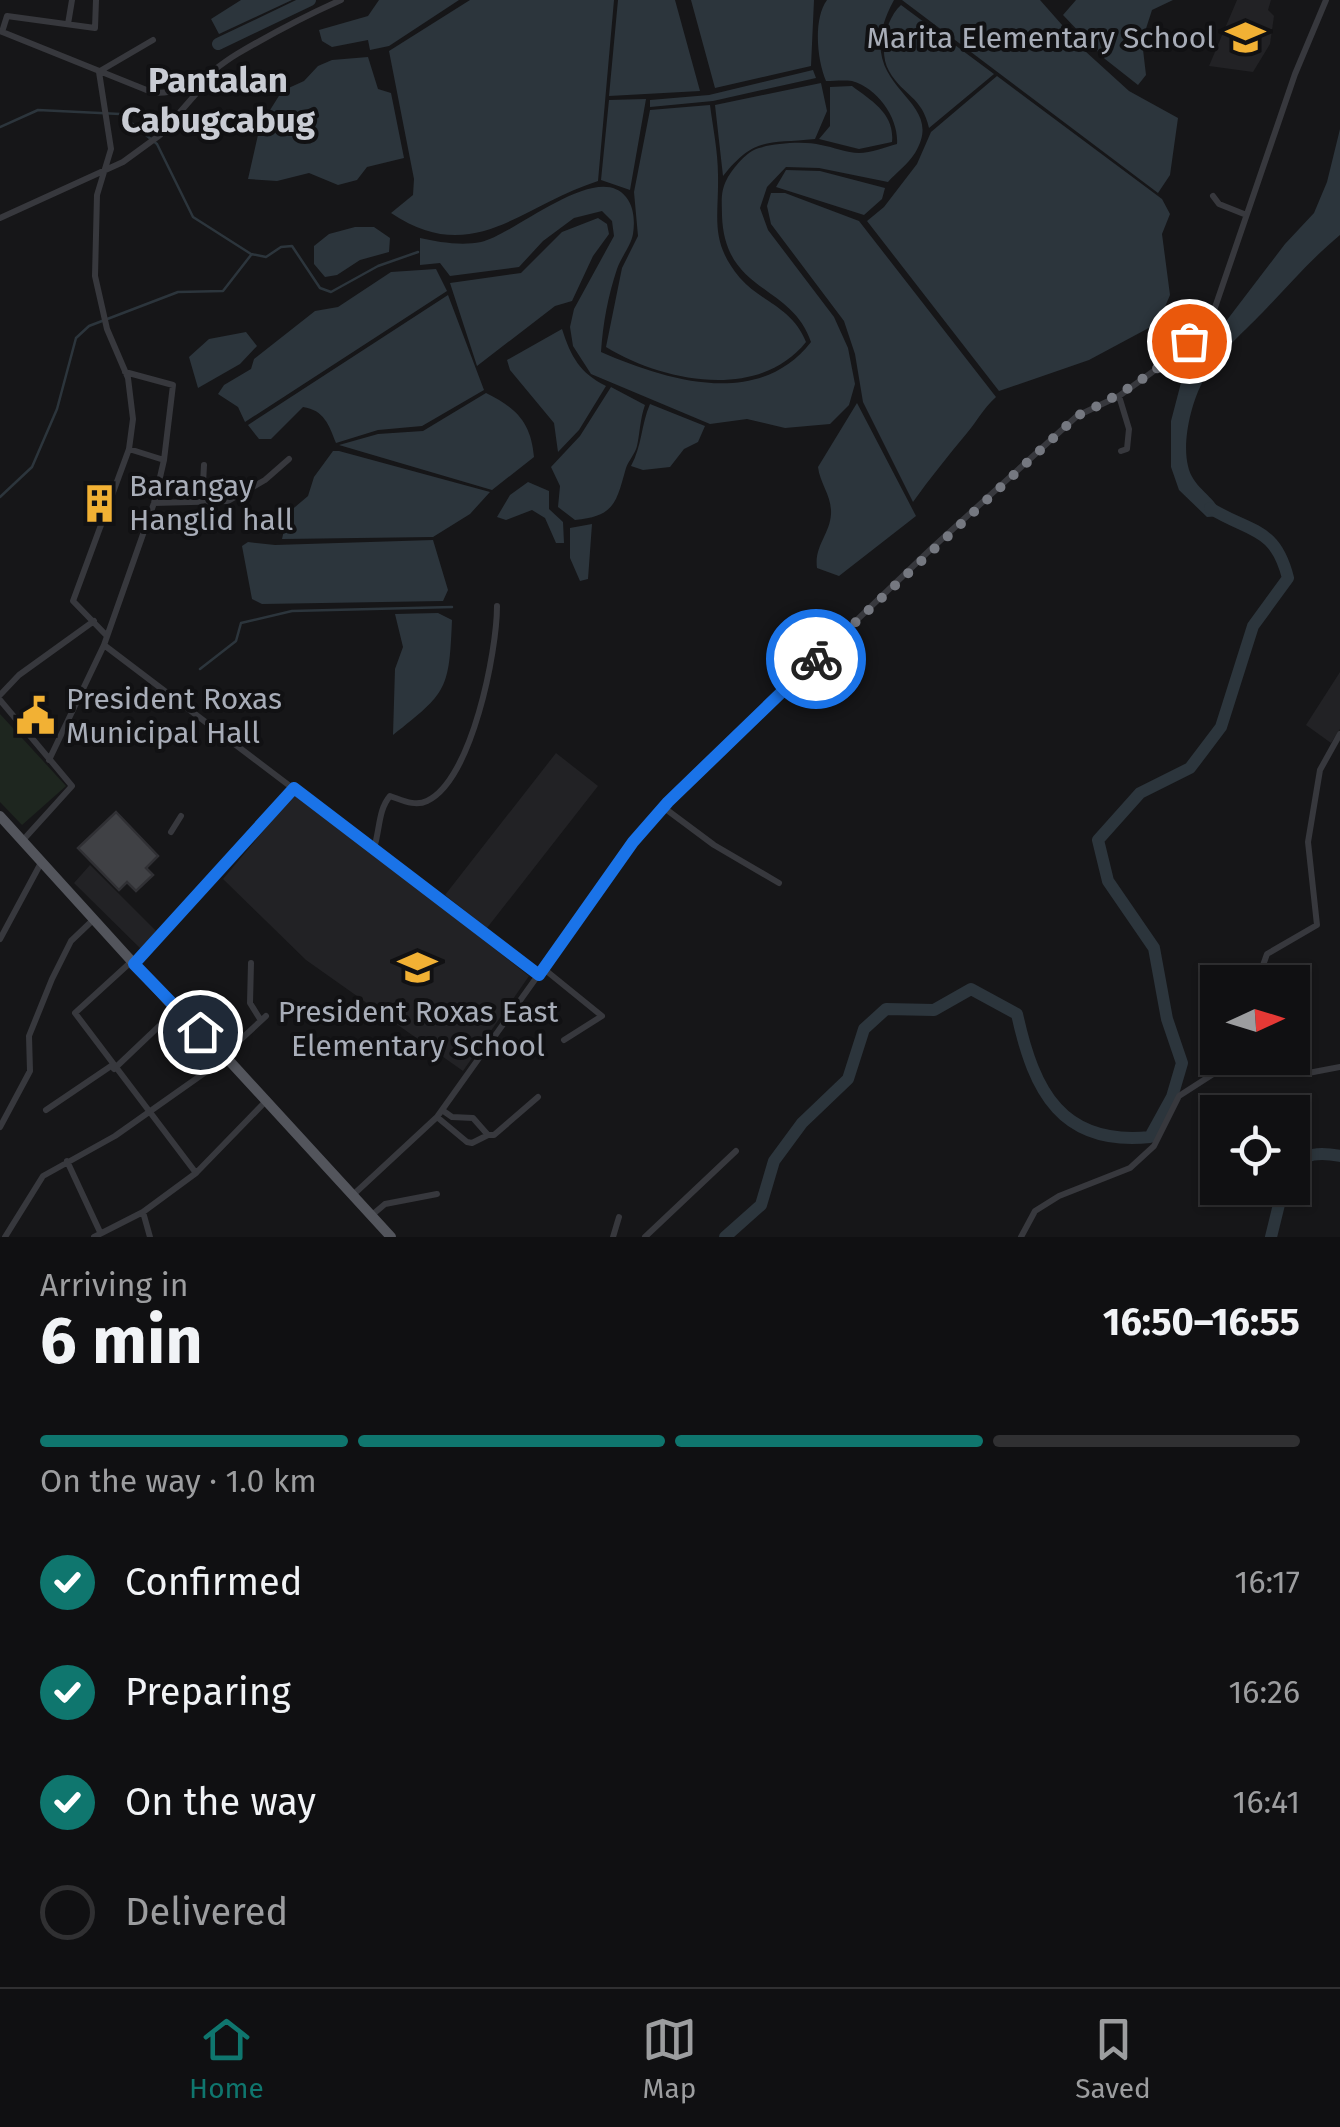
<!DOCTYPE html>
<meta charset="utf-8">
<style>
body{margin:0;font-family:"Fira Sans",sans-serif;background:#19191b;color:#f1f3f6;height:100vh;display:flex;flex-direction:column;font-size:38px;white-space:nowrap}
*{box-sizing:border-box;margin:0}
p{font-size:32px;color:#9c9d9f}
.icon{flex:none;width:55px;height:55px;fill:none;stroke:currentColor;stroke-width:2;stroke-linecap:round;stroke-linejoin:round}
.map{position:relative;height:1237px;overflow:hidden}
.details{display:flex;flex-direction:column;background:#101012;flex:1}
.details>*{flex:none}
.needle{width:65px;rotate:86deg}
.buttons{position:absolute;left:1200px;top:965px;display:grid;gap:20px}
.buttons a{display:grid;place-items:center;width:110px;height:110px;border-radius:0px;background:#101012;box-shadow:0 2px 8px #0004,0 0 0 2px #303032;font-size:50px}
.pin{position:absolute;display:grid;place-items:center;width:85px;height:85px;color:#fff;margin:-42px;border:5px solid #fff;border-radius:50%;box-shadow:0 2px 10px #0007}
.courier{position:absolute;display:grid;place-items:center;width:100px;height:100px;margin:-50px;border:8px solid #1a73e8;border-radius:50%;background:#fff;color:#222;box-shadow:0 2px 12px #0007}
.overview em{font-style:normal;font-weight:700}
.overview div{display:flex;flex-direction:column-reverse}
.overview{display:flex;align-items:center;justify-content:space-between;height:170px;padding:0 40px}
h1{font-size:65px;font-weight:700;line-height:75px}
.bar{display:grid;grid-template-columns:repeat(4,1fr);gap:15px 10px;align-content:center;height:120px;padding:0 40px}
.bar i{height:12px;border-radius:8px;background:#303032}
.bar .selected{background:#0f766e}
.bar p{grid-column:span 4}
ol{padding:0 40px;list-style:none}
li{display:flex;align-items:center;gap:30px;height:110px}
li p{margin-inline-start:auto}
li .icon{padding:10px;border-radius:50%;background:#0f766e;color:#fff;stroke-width:4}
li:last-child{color:#9c9d9f}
li i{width:55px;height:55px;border:5px solid #303032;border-radius:50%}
.tabs{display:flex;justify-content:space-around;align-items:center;height:140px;border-top:2px solid #303032;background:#101012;font-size:28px;color:#9c9d9f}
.tabs a{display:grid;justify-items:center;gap:5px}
.tabs .selected{color:#0f766e}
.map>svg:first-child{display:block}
.built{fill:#222225}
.green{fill:#1e261f}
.water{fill:#2c353c}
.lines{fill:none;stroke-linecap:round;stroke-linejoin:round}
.stream{stroke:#2c353c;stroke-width:2.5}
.river{stroke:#2c353c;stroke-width:12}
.building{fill:#404145;stroke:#303034;stroke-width:2.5}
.street{stroke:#37383d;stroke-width:6}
.primary{stroke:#53555c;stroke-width:10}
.done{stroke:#757880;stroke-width:10;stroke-dasharray:0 18}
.route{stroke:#1a73e8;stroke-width:12}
.labels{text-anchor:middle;stroke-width:8;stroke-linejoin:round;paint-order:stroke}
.poi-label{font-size:30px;fill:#a8adb8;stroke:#111113;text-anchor:start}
.quarter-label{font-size:35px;font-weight:bold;fill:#c9ccd4;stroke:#111113}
</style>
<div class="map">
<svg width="1340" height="1237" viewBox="0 0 1340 1237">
<rect width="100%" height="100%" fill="#161618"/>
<path class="built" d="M1237 0H1271L1268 10 1274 16 1270 44 1253 72 1209 66Z
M1340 672V729L1331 743 1306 725Z
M556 753 598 786 487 928 445 895Z
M296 792 529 976 463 1071 306 960 223 879Z
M90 865 156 931 143 951 74 883Z"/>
<path class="green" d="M0 714 66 786 22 825 0 802Z"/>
<path class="water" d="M241 0H292L219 34 211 19Z
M379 0H459L389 46 370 50 368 40 332 47 322 41 319 30 368 16Z
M470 0H614L598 181C520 206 473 268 391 213L413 195 414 179 389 51Z
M618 0H675L700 91 609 96Z
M691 0H814L811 66 715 88Z
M827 0H894C844 91 951 94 915 153 908 164 896 173 888 182L819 168 786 167 767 187 760 208 768 230 834 317 848 348 855 384 849 405 830 424 785 428 747 419 710 424 591 374 573 346 570 327 574 309 614 236 612 221 602 211 574 218 543 241 519 267 450 276 440 263 420 265V238C438 242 461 246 481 242 514 235 597 160 626 197 634 207 635 221 633 234 631 246 621 257 617 269 608 296 603 323 601 352 668 381 759 409 811 342 791 283 725 294 722 216 722 202 720 192 727 179 733 168 747 151 759 148 776 143 805 141 821 145 833 147 847 153 859 153 871 153 885 147 897 144 899 119 878 88 852 81 844 80 834 81 826 81 817 60 813 19 827 0Z
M902 0H1040L1085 51 1129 91 1178 118 1170 175 1158 193Z
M1076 0H1173L1152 10 1142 41 1146 75 1138 85 1105 59 1063 15Z
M901 5 994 74 929 128C922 96 903 96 889 71 878 52 886 18 901 5Z
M368 57 378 89 391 93 404 158 367 167 357 180 338 185 309 173 277 181 248 179 260 126 282 91 304 81 318 66 332 60Z
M813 70 816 78 713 101 650 107V100L709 95Z
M997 76 1162 199 1170 214 1162 234 1170 295 1158 323 1089 360 999 391 867 221 884 207 917 164 931 132Z
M821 83 827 111 815 139C768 144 755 136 723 176L715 105Z
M852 86C872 101 895 114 892 142L859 149 819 139 830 126V87Z
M646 99 630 190 601 180 609 100Z
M710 105C713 128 718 152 718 175 719 218 709 241 740 278 761 302 792 307 806 342 759 401 663 382 606 347L622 268 638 236 634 192 650 110Z
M1340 129V235C1311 259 1289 285 1263 312 1242 334 1216 355 1202 383 1191 404 1182 442 1188 466 1193 489 1215 495 1222 516L1207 517 1179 490 1171 467V421L1182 379 1285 244 1314 213 1327 182Z
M786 170 820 171 885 188 882 199 864 215 776 187Z
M771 193H785L859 221 996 397C982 410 978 420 967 433 948 456 930 478 913 502L863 402 855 354 844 321 771 224 767 206Z
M598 218 607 224 609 234 593 256 572 301 555 306 477 366 450 283 521 273 562 232Z
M355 227H374L390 238 389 252 360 260 337 275 325 277 314 264V246L329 234Z
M436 269 447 291 245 422 238 407 218 394 224 385 251 369 254 359 315 311 338 307 391 272Z
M448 295 484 390 422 426 378 430 336 443C329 425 324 410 303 407L271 439H259L248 425Z
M562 329C571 357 580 373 606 386L579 430 558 452 554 423 510 370 507 360Z
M246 332 257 346 240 364 198 388 189 357 209 339Z
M611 387 645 405C640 419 640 432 637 446 635 454 629 460 626 468 616 503 615 516 575 520L558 507 560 486 551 467 580 436Z
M486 393C516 408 531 422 534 457L492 490 339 445 378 434 423 431Z
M857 403 916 516 839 576 817 568C814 546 830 534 831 514 832 496 820 484 818 467Z
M650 404 705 426 698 442 684 449 670 467 643 470 631 466C642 446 641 425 650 404Z
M333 451H339L490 492 470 514 433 537 282 539 288 513 308 496 314 477Z
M528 482 549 491V509L563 522 564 543H556L545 518 532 510 506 520 497 517 510 495Z
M592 524 588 579 580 581 570 558V528Z
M433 540 448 590 443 601 262 604 252 599 242 546 248 542 275 545Z
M438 613 452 620C449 689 448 692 393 735L395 669 403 647 395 614Z"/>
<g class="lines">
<path class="stream" d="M0 127 38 110 120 114 157 144 193 217 251 254 266 257 281 247 292 246 320 288 331 292 378 266 418 252
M0 497 32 467 57 409 76 338 89 326 178 292 223 291 251 255
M200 669 236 641 241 623 292 611 452 607"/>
<path class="river" d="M218 44 310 0
M1292 1170C1303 1152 1321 1152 1340 1156
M725 1237 761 1205 774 1161 802 1123 848 1079 864 1029 886 1009 934 1010 971 989 1017 1014C1034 1092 1062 1146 1150 1137L1172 1097 1182 1063 1167 1019 1154 948 1108 881 1098 840 1140 793 1190 768 1221 727 1253 626 1288 578C1275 526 1250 533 1210 508
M1271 1237 1283 1188"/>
</g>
<path class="building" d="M116 812 158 856 146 868 153 875 136 891 127 882 119 890 78 848Z"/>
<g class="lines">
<path class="street" d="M68 24 72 0
M0 31 154 93C198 92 204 74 237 54 271 34 305 16 341 0
M2 32 7 16 95 28 96 0
M100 71 153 40
M99 72 111 149 97 195 95 276 107 329 128 378 133 419 129 449 73 601 106 635
M1213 196 1219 204 1244 214
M0 218 123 162 160 135 208 80
M1119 396 1129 429 1127 449 1121 451
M129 449 164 460
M202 502 204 465
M154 503 228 501 265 480 289 459
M104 645 539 975
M0 695 19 675 94 621
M0 700 72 786 24 839
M49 760 104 645 154 503 164 460 173 385 125 372
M663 807 714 845 779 883
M171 832 181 816
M374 848C380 830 378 810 390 796 402 800 415 807 427 801 472 780 497 651 497 606
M0 939 42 861
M132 961 75 1013 196 1173
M251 963 250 1003 260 1019
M135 964 294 787
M544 969 602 1016 564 1040
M1257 982 1267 954 1317 925 1308 842 1320 770 1340 734
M224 1055 266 1016
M114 1069 176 1010
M1219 1071 1303 1074 1340 1067
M46 1110 111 1066
M437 1117 467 1142 472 1143 488 1135 473 1118 452 1117 442 1110
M0 1127 30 1071 29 1036 52 979 71 941 93 920
M488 1135H494L538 1097
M67 1161 100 1232
M354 1194 437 1117 633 842 668 801 931 549 1077 416 1119 396 1169 360 1210 322 1295 74 1326 0
M143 1212 150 1237
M372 1215 385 1204 437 1194
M5 1237 43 1176 115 1136 227 1057
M94 1237 143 1212 196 1173 267 1100
M613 1237 619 1217
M645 1237 736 1151
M1021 1237 1035 1211 1059 1196 1130 1168 1154 1146 1179 1096 1238 1058"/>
<path class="primary" d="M0 816 176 1010 224 1055 391 1237"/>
</g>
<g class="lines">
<path class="done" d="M816 659 1077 416C1119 396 1156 373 1189 341"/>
<path class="route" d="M200 1032 134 964 294 788 539 975 633 842 668 802 816 659"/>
</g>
<defs>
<symbol id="school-bare" viewBox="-9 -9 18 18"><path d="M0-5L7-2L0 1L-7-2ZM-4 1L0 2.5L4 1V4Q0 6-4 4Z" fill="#f2b134" stroke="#111113" stroke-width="2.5" paint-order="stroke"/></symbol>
<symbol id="building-bare" viewBox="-9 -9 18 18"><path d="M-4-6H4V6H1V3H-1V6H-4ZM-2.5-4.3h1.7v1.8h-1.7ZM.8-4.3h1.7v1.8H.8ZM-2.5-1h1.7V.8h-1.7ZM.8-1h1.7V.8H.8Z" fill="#f2b134" stroke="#111113" stroke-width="2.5" paint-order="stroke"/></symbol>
<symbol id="civic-bare" viewBox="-9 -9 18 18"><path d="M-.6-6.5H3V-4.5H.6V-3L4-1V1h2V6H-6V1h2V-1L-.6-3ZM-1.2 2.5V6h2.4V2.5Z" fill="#f2b134" stroke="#111113" stroke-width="2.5" paint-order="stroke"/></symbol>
</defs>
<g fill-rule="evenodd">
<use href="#school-bare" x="1218" y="10" width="55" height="55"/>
<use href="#building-bare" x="72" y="476" width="55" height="55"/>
<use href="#civic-bare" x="8" y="688" width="55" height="55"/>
<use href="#school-bare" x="390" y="940" width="55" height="55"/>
</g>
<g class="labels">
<g class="poi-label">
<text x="1215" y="48" text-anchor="end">Marita Elementary School</text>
<text x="129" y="496">Barangay<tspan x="129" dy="34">Hanglid hall</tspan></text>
<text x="66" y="709">President Roxas<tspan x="66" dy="34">Municipal Hall</tspan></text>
<text x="418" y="1022" text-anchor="middle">President Roxas East<tspan x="418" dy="34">Elementary School</tspan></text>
</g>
<g class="quarter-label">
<text x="218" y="92">Pantalan<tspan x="218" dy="40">Cabugcabug</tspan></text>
</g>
</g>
</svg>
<div class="buttons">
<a><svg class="needle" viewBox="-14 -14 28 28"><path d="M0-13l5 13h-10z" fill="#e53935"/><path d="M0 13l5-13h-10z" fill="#9c9d9f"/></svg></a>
<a><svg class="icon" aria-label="locate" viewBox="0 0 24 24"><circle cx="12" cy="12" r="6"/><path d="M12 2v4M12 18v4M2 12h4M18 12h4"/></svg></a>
</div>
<div class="pin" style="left:1189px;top:341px;background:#ea580c"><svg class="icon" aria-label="bag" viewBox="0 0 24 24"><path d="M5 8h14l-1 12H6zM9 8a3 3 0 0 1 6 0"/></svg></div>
<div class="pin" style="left:200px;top:1032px;background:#1f2937"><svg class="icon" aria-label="home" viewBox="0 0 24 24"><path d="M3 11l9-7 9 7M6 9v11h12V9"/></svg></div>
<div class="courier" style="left:816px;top:659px"><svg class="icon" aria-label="bike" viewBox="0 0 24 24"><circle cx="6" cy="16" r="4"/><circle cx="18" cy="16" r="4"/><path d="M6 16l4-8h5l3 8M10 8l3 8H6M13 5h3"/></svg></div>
</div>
<section class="details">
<div class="overview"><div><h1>6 min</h1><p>Arriving in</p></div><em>16:50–16:55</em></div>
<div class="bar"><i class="selected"></i><i class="selected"></i><i class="selected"></i><i></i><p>On the way · 1.0 km</p></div>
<ol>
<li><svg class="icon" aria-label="check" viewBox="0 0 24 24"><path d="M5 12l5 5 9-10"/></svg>Confirmed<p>16:17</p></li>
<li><svg class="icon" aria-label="check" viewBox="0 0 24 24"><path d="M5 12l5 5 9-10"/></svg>Preparing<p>16:26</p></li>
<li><svg class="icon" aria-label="check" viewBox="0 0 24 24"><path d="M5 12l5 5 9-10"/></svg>On the way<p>16:41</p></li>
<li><i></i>Delivered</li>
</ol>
</section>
<nav class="tabs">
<a class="selected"><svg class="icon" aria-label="home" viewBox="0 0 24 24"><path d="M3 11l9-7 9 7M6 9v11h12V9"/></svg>Home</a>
<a><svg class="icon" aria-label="map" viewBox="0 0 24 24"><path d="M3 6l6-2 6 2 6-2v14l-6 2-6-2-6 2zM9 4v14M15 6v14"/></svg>Map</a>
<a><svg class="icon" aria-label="saved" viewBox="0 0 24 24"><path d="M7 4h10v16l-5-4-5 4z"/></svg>Saved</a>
</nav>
